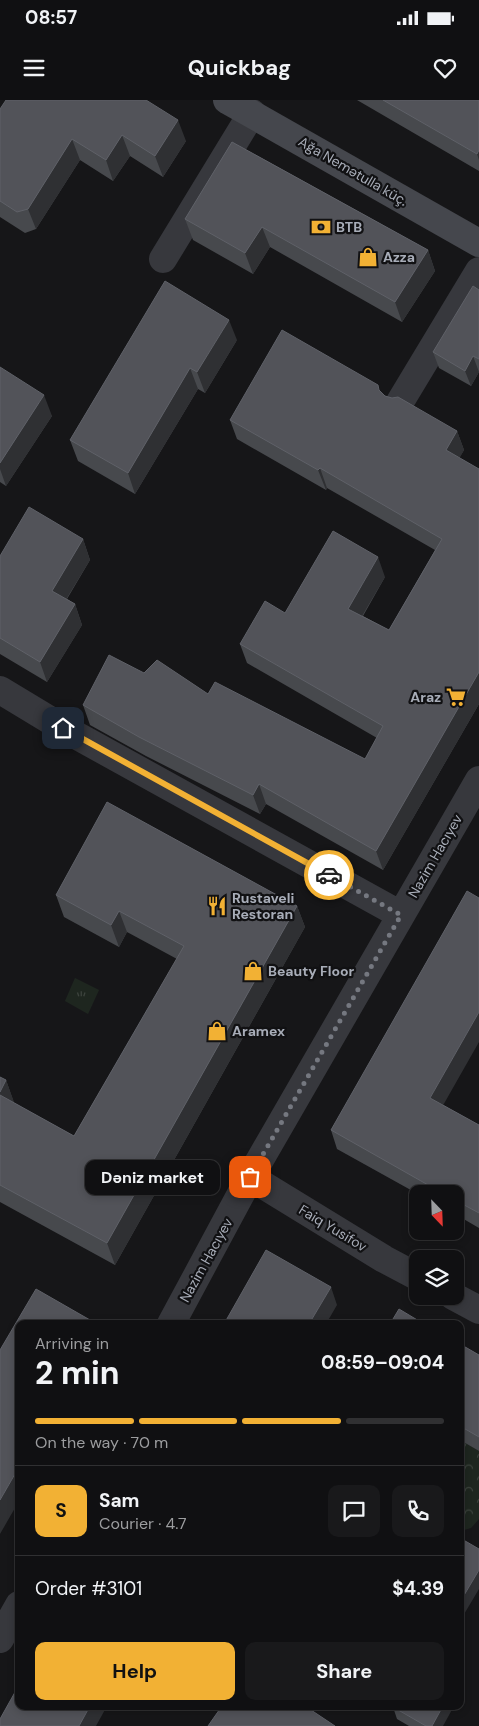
<!DOCTYPE html>
<meta charset="utf-8">
<style>
body{margin:0;font-family:"DM Sans",sans-serif;background:#19191b;color:#f1f3f6;height:100vh;display:flex;flex-direction:column;font-size:19px;white-space:nowrap}
*{box-sizing:border-box;margin:0}
p{font-size:16px;color:#9c9d9f}
.icon{flex:none;width:28px;height:28px;fill:none;stroke:currentColor;stroke-width:2;stroke-linecap:round;stroke-linejoin:round}
.map{position:relative;flex:1;overflow:hidden}
.panel{position:absolute;left:15px;top:1220px;width:449px;height:390px;display:flex;flex-direction:column;background:#101012;border-radius:10px;box-shadow:0 2px 8px #0003,0 0 0 1px #303032}
.panel>*{flex:none}
.needle{width:32px;rotate:157deg}
.tools{position:absolute;left:409px;top:1085px;display:grid;gap:10px}
.tools a{display:grid;place-items:center;width:55px;height:55px;border-radius:10px;background:#101012;box-shadow:0 2px 8px #0003,0 0 0 1px #303032;font-size:25px}
.pin{position:absolute;display:grid;place-items:center;width:42px;height:42px;color:#fff;margin:-21px;border-radius:10px;box-shadow:0 2px 8px #0006}
.courier{position:absolute;display:grid;place-items:center;width:50px;height:50px;margin:-25px;border:4px solid #f2b134;border-radius:50%;background:#fff;color:#222;box-shadow:0 1px 6px #0007}
.bubble{position:absolute;height:35px;border-radius:10px;background:#101012;box-shadow:0 2px 8px #0003,0 0 0 1px #303032;font-size:16px;font-weight:700;line-height:35px;text-align:center}
.headline em{font-style:normal;font-weight:700}
.headline div{display:flex;flex-direction:column-reverse}
.headline{display:flex;align-items:center;justify-content:space-between;height:85px;padding:0 20px}
h1{font-size:32px;font-weight:700;line-height:38px}
.bar{display:grid;grid-template-columns:repeat(4,1fr);gap:8px 5px;align-content:center;height:60px;padding:0 20px}
.bar i{height:6px;border-radius:4px;background:#303032}
.bar .active{background:#f2b134}
.bar p{grid-column:span 4}
.line{display:flex;align-items:center;gap:12px;padding:0 20px;border-top:1px solid #303032}
.line div{flex:1}
.round{display:grid;place-items:center;flex:none;width:52px;height:52px;border-radius:10px;background:#19191b}
.cta{display:flex;gap:10px;margin-top:auto;padding:10px 20px}
.cta a{flex:1;height:58px;border-radius:10px;background:#f2b134;color:#111;font-size:20px;font-weight:700;line-height:58px;text-align:center}
.cta a+a{background:#19191b;color:#f1f3f6}
.status{display:flex;justify-content:space-between;align-items:center;height:35px;padding:0 25px;background:#101012;direction:ltr}
.status svg{height:14px;fill:currentColor}
header{display:flex;justify-content:space-between;align-items:center;height:65px;padding:0 20px;background:#101012;font-size:22px;font-weight:700}
.map>svg:first-child{display:block}
.forest{fill:url(#forest-crowns)}
.park{fill:url(#park-tufts)}
.lines{fill:none;stroke-linecap:round;stroke-linejoin:round}
.street{stroke:#37383d;stroke-width:28}
.secondary{stroke:#45474d;stroke-width:28}
.wall{fill:#47494d}
.shaded-wall{fill:#2f3033}
.building{fill:#525359;stroke:#5f6168}
.done{stroke:#757880;stroke-width:5;stroke-dasharray:0 9}
.route{stroke:#f2b134;stroke-width:6}
.labels{text-anchor:middle;stroke-width:4.5;stroke-linejoin:round;paint-order:stroke}
.street-label{font-size:14px;fill:#a8adb8;stroke:#111113}
.poi-label{font-size:14px;font-weight:bold;fill:#a8adb8;stroke:#111113;text-anchor:start}
</style>
<div class="status"><b>08:57</b><svg viewBox="0 0 49 12"><path d="M0 12V9h3v3zM5 12V6h3v6zM10 12V3h3v9zM15 12V0h3v12zM26 1h20v11H26zM47 4h2v5h-2z"/></svg></div>
<header><svg class="icon" aria-label="menu" viewBox="0 0 24 24"><path d="M4 6h16M4 12h16M4 18h16"/></svg>Quickbag<svg class="icon" aria-label="heart" viewBox="0 0 24 24"><path d="M12 20l-8-8c-3-5 5-10 8-4 3-6 11-1 8 4z"/></svg></header>
<div class="map">
<svg width="479" height="1626" viewBox="0 0 479 1626">
<defs>
<pattern id="forest-crowns" width="20" height="18" patternUnits="userSpaceOnUse" patternTransform="scale(1.25)"><rect width="20" height="18" fill="#1e261f"/><path d="M2 6a3 3 0 1 1 6 0M12 15a3 3 0 1 1 6 0" fill="none" stroke="#3c433d"/></pattern>
<pattern id="park-tufts" width="24" height="20" patternUnits="userSpaceOnUse" patternTransform="scale(1.25)"><rect width="24" height="20" fill="#1e261f"/><path d="M3 7l-1-3M5 7V3M7 7l1-3M15 17l-1-3M17 17v-4M19 17l1-3" fill="none" stroke="#3c433d"/></pattern>
</defs>
<rect width="100%" height="100%" fill="#161618"/>
<path class="forest" d="M460 1340 479 1351V1419L471 1428 460 1431Z"/>
<path class="park" d="M75 878 99 890 88 914 65 901Z"/>
<g class="lines">
<path class="street" d="M163 159 252 13
M400 302 479 171
M0 590 63 628 401 815
M250 1077 384 1159 418 1177
M453 1196 479 1210
M171 1224 250 1077 479 680
M0 1539 19 1505"/>
<path class="secondary" d="M227 0 479 143"/>
</g>
<path class="wall" d="M357 0H479V71Z
M0 9 186 41 163 77 130 56 113 81 80 60 36 129 25 133 0 117Z
M232 42 428 150 435 171 402 222 270 147 253 174 193 140 185 119Z
M479 190V272L471 286 439 268 433 252Z
M237 240 205 293 198 289 135 394 78 361 70 340Z
M0 267 52 316 6 386 0 382Z
M380 291 385 296 457 331 464 350 459 358 479 369V604L383 770 266 704 260 714 146 656 90 625 83 605 144 573 208 594 365 659 377 638 247 563 240 544 285 513 385 477 363 516 389 530 435 450 327 388 326 390 237 339 230 320Z
M83 439 90 460 67 499 75 504 82 525 47 582 0 554V456Z
M56 795 297 806 305 827 115 1165 0 1102V977L6 980 14 1003 74 1036 177 859 127 832 119 847 64 817Z
M443 1005 479 1025V1128L455 1114V1094H418L337 1049 331 1030Z
M460 1244 479 1255V1351L460 1340Z
M393 1607 443 1626H409L397 1619Z"/>
<path class="shaded-wall" d="M178 20 186 41 163 77 155 56Z
M122 35 130 56 113 81 106 60Z
M72 39 80 60 36 129 28 109Z
M479 50V60L477 54Z
M262 127 270 147 253 174 245 153Z
M428 150 435 171 402 222 395 202Z
M229 220 237 240 205 293 197 272Z
M473 256 479 272 471 286 465 271Z
M190 268 198 289 135 394 128 373Z
M44 295 52 316 6 386 0 369V363Z
M457 331 464 350 453 370 446 350Z
M320 368 327 388 326 390 318 370Z
M83 439 90 460 59 511 52 491Z
M378 457 385 477 355 528 348 509Z
M75 504 82 525 47 582 40 562Z
M479 572V604L383 770 376 751Z
M259 684 266 704 260 714 253 695Z
M297 806 305 827 115 1165 107 1143Z
M119 811 127 832 119 847 111 825Z
M479 912V942L437 1016 430 998Z
M6 980 14 1002 6 1016 0 998V992Z
M331 1187 337 1205 326 1224H309Z
M19 1367V1401L0 1434V1400Z
M479 1470V1489L460 1521V1502Z
M90 1606H107L96 1626H79Z
M443 1606H454L443 1626H432Z"/>
<path class="building" d="M6 0H146L178 20 155 56 122 35 106 60 72 39 28 109 17 112 0 101V9Z
M383 0H479V50L477 54Z
M232 42 428 150 395 202 262 127 245 153 185 119Z
M165 181 229 220 197 272 190 268 128 373 70 340Z
M473 186 479 190V259L473 256 465 271 433 252Z
M282 230 378 285 379 290 385 296 392 298 398 297 457 331 446 350 479 369V572L376 751 259 684 253 695 139 637 83 605 109 555 144 573 157 560 208 594 215 582 365 659 383 626 240 544 265 501 285 513 333 431 378 457 348 509 389 530 442 439 320 368 318 370 230 320Z
M0 267 44 295 0 363Z
M29 407 83 439 52 491 75 504 40 562 0 538V456Z
M107 702 297 806 107 1143 0 1085V995L74 1036 184 846 119 811 111 825 56 795Z
M467 791 479 798V912L430 998 479 1025V1113L455 1100V1094H444L331 1030Z
M0 977 6 980 0 992Z
M266 1150 331 1187 309 1224H224Z
M36 1189 97 1224H19V1367L0 1400V1250Z
M399 1209 424 1224H390Z
M460 1244 479 1255V1337L460 1326Z
M460 1438 479 1449V1470L460 1502Z
M19 1585V1606H90L79 1626H0V1619Z
M222 1606H305L335 1626H208Z
M393 1606H443L432 1626H426L393 1607Z"/>
<g class="lines">
<path class="done" d="M250 1077 401 815 329 775"/>
<path class="route" d="M63 628 329 775"/>
</g>
<defs>
<symbol id="bank-bare" viewBox="-9 -9 18 18"><path d="M-6-4H6V4H-6ZM0-2.3a2.3 2.3 0 1 0 0 4.6a2.3 2.3 0 1 0 0-4.6Z" fill="#f2b134" stroke="#111113" stroke-width="2.5" paint-order="stroke"/></symbol>
<symbol id="shop-bare" viewBox="-9 -9 18 18"><path d="M-5-2.5h2.3a2.7 3.5 0 0 1 5.4 0H5L5.5 6h-11ZM-1.5-2.5h3a1.5 2.3 0 0 0-3 0Z" fill="#f2b134" stroke="#111113" stroke-width="2.5" paint-order="stroke"/></symbol>
<symbol id="supermarket-bare" viewBox="-9 -9 18 18"><path d="M-6-5.5h2.5l.6 2H6L4.5 2H-2.5L-4.4-4H-6ZM-1.5 3.2a1.3 1.3 0 1 0 .1 0ZM3 3.2a1.3 1.3 0 1 0 .1 0Z" fill="#f2b134" stroke="#111113" stroke-width="2.5" paint-order="stroke"/></symbol>
<symbol id="restaurant-bare" viewBox="-9 -9 18 18"><path d="M-5-6h1v4h1v-4h1v4h1v-4h1v5L-1.5 .5V6h-2V.5L-5-1ZM5-6V6H3V1.5H1.5Q1.5-4 5-6Z" fill="#f2b134" stroke="#111113" stroke-width="2.5" paint-order="stroke"/></symbol>
</defs>
<g fill-rule="evenodd">
<use href="#bank-bare" x="307" y="113" width="28" height="28"/>
<use href="#shop-bare" x="354" y="143" width="28" height="28"/>
<use href="#supermarket-bare" x="442" y="583" width="28" height="28"/>
<use href="#restaurant-bare" x="203" y="792" width="28" height="28"/>
<use href="#shop-bare" x="239" y="857" width="28" height="28"/>
<use href="#shop-bare" x="203" y="917" width="28" height="28"/>
</g>
<g class="labels">
<g class="street-label">
<text transform="translate(353 71) rotate(30)" y="5">Ağa Nemətulla küç.</text>
<text transform="translate(435 756) rotate(-60)" y="5">Nazim Hacıyev</text>
<text transform="translate(333 1128) rotate(31)" y="5">Faiq Yusifov</text>
<text transform="translate(206 1160) rotate(-61)" y="5">Nazim Hacıyev</text>
</g>
<g class="poi-label">
<text x="336" y="132">BTB</text>
<text x="383" y="162">Azza</text>
<text x="441" y="602" text-anchor="end">Araz</text>
<text x="232" y="803">Rustaveli<tspan x="232" dy="16">Restoran</tspan></text>
<text x="268" y="876">Beauty Floor</text>
<text x="232" y="936">Aramex</text>
</g>
</g>
</svg>
<div class="tools">
<a><svg class="needle" viewBox="-14 -14 28 28"><path d="M0-13l5 13h-10z" fill="#e53935"/><path d="M0 13l5-13h-10z" fill="#9c9d9f"/></svg></a>
<a><svg class="icon" aria-label="layers" viewBox="0 0 24 24"><path d="M12 4l9 5-9 5-9-5zM3 14l9 5 9-5"/></svg></a>
</div>
<div class="pin" style="left:250px;top:1077px;background:#ea580c"><svg class="icon" aria-label="bag" viewBox="0 0 24 24"><path d="M5 8h14l-1 12H6zM9 8a3 3 0 0 1 6 0"/></svg></div>
<div class="pin" style="left:63px;top:628px;background:#1f2937"><svg class="icon" aria-label="home" viewBox="0 0 24 24"><path d="M3 11l9-7 9 7M6 9v11h12V9"/></svg></div>
<div class="courier" style="left:329px;top:775px"><svg class="icon" aria-label="car" viewBox="0 0 24 24"><path d="M5 17H2v-5l4-1 3-4h7l3 4 3 1v5h-3M9 17h6M6 11h13"/><circle cx="7" cy="17" r="2"/><circle cx="17" cy="17" r="2"/></svg></div>
<div class="bubble" style="left:85px;top:1060px;width:135px">Dəniz market</div>
<section class="panel">
<div class="headline"><div><h1>2 min</h1><p>Arriving in</p></div><em>08:59–09:04</em></div>
<div class="bar"><i class="active"></i><i class="active"></i><i class="active"></i><i></i><p>On the way · 70 m</p></div>
<div class="line" style="height:90px"><b class="round" style="background:#f2b134;color:#111">S</b><div><b>Sam</b><p>Courier · 4.7</p></div><a class="round"><svg class="icon" aria-label="chat" viewBox="0 0 24 24"><path d="M4 5h16v11H9l-5 4z"/></svg></a><a class="round"><svg class="icon" aria-label="phone" viewBox="0 0 24 24"><path d="M5 4h4l2 5-3 2q2 4 5 5l2-3 5 2v4C11 20 4 13 5 4z"/></svg></a></div>
<div class="line" style="height:65px"><div>Order #3101</div><b>$4.39</b></div>
<div class="cta"><a>Help</a><a>Share</a></div>
</section>
</div>
